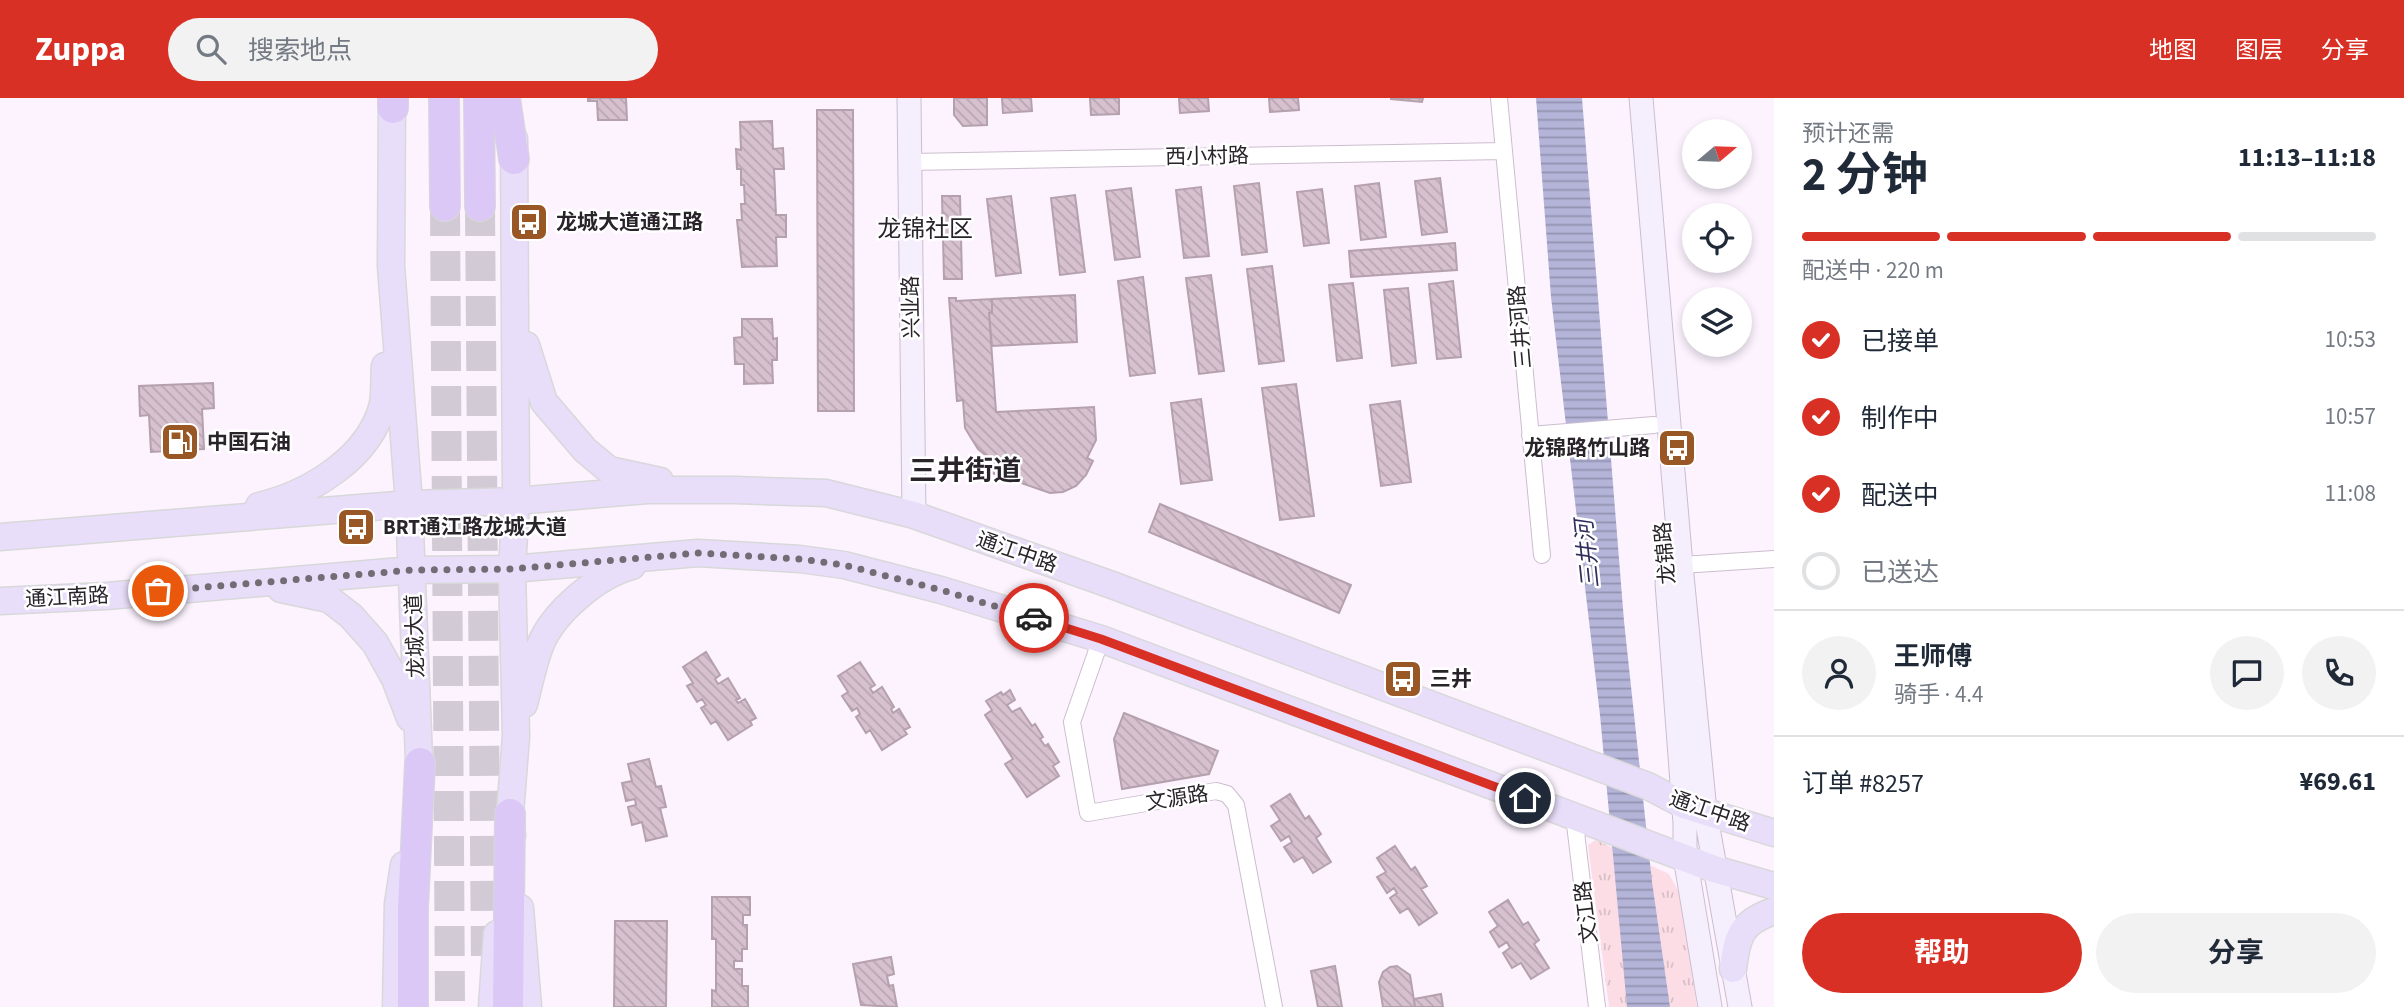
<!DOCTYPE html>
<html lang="zh">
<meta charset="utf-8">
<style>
body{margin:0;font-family:"Source Sans 3","Noto Sans SC",sans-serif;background:#f2f2f3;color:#1f2937;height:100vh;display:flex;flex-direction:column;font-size:26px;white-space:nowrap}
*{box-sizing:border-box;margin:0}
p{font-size:23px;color:#747a83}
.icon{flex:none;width:38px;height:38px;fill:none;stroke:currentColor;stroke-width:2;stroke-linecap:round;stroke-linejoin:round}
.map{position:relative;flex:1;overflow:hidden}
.sheet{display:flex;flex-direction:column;background:#fff;width:630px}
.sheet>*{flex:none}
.needle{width:46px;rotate:71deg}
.controls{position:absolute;left:1682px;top:21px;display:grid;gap:14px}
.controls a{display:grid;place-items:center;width:70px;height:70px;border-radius:50%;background:#fff;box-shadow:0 4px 10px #0003;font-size:35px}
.pin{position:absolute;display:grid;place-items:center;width:60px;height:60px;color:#fff;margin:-30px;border:4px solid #fff;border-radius:50%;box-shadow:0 2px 7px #0007}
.courier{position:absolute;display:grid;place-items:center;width:70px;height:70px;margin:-35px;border:5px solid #d93025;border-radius:50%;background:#fff;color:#222;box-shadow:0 2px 9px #0007}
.overview em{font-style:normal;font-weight:700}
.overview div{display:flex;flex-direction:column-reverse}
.overview{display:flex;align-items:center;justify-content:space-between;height:119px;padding:0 28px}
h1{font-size:46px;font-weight:700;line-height:52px}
.bar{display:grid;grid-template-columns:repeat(4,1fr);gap:10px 7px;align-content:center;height:84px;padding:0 28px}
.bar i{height:9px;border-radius:5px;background:#e0e1e3}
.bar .active{background:#d93025}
.bar p{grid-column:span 4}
.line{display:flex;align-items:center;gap:18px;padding:0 28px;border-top:2px solid #e0e1e3}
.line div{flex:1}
.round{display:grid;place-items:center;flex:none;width:74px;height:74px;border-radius:37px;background:#f2f2f3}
ol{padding:0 28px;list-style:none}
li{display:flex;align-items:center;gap:21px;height:77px}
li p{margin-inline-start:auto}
li .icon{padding:7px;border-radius:50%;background:#d93025;color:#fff;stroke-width:4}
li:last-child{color:#747a83}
li i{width:38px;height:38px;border:4px solid #e0e1e3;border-radius:50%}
.button{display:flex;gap:14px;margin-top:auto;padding:14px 28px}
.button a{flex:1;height:80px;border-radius:42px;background:#d93025;color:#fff;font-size:28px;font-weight:700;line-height:80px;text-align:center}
.button a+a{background:#f2f2f3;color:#1f2937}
header{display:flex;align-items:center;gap:42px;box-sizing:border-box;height:98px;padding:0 35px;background:#d93025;color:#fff}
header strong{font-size:33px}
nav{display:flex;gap:38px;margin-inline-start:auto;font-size:24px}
.search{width:490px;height:63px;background:#f2f2f3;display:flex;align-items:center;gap:18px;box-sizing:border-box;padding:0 24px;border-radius:38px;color:#747a83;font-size:26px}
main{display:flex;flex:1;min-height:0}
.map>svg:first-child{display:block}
.park{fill:url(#park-tufts)}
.water{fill:url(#water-rules)}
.building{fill:url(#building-back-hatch);stroke:#b5a0ad;stroke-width:2}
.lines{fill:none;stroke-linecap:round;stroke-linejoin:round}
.highway-tunnel{stroke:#d2cad4;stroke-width:30;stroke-dasharray:30 15;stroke-linecap:butt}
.street-casing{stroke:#ccbdce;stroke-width:18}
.secondary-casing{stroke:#ccbdce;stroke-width:25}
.primary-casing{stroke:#d8d8d9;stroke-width:29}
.highway-casing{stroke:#d8d8d9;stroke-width:32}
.street{stroke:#fff;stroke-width:16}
.secondary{stroke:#f4eefd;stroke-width:23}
.primary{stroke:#e9defa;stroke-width:26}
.highway{stroke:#dbc8f7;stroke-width:30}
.done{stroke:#736c74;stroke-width:7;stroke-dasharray:0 12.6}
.route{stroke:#d93025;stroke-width:9}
.labels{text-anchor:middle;stroke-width:5;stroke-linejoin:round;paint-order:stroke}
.street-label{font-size:21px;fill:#29242a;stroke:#fff}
.poi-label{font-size:21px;font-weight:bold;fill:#29242a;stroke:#fff;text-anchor:start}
.water-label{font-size:23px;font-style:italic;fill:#312d5c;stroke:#fff}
.quarter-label{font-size:24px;fill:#29242a;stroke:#fff}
.district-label{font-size:28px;font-weight:bold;fill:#29242a;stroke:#fff}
</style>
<header>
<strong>Zuppa</strong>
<div class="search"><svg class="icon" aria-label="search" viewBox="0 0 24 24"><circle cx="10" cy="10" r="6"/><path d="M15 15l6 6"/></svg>搜索地点</div>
<nav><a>地图</a><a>图层</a><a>分享</a></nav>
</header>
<main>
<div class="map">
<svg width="1774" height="909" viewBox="0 0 1774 909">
<defs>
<pattern id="park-tufts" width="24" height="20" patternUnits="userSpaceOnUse" patternTransform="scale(1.75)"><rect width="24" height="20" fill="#fcdde6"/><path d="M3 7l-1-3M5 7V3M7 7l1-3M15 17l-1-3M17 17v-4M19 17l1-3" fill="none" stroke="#d8bec5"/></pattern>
<pattern id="water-rules" width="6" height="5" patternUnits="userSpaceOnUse" patternTransform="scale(1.75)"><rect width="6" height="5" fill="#b4b4d9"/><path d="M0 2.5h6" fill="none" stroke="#9292b0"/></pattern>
<pattern id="building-back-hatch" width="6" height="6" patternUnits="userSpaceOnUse" patternTransform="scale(1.75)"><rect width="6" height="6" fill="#d7c1cf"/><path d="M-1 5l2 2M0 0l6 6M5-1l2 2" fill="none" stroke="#b9a6b2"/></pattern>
</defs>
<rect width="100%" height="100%" fill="#fcf3fe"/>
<path class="park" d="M1596 742 1669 776 1680 796 1697 909H1609L1588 747Z"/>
<path class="water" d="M1536 0H1582L1624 523 1652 784 1670 909H1627L1600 617 1551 199Z"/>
<path class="building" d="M588 0H626L627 22H598L597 3H588Z
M954 0H987V27L963 28 954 17Z
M1002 0H1031L1032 13 1003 15Z
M1090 0H1119V16L1091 17Z
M1179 0H1208L1209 13 1180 15Z
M1269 0H1298L1299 12 1270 14Z
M1423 0 1422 4 1391 1V0Z
M817 12H853L854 313H818Z
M772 23 773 51 783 50 784 71H774L776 117H786V139H776L777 168 742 169 737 122H742L741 106H745L744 87H741V71H737L736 51 741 52 740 24Z
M1440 80 1447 134 1422 137 1415 83Z
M1259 85 1267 154 1242 157 1234 88Z
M1379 85 1386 139 1361 142 1355 88Z
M1201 89 1209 158 1184 160 1176 92Z
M1131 90 1140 159 1115 162 1106 93Z
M1322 91 1329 145 1304 148 1297 94Z
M1075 97 1085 174 1060 177 1051 100Z
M942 98H960L962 181H944Z
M1011 98 1021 175 996 178 987 101Z
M1455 145 1457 172 1351 179 1349 153Z
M1272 168 1284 263 1259 266 1247 171Z
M1211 177 1224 273 1199 276 1186 180Z
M1143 179 1155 275 1130 278 1118 183Z
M1453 183 1461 259 1437 261 1429 186Z
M1353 185 1362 260 1337 263 1329 187Z
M1408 190 1416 265 1392 268 1384 192Z
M1075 197 1077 244 992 248 989 215H992V201Z
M949 200H956V203L992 201V215H989L996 314 1094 309 1096 342 1087 360 1093 363 1086 377 1076 388 1063 394 1050 395 992 375 995 365 978 351 965 330 963 302 957 303Z
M742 221H772L773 241 777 240V262H772L773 285 744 286V266H735L734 240 742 239Z
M213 285 214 310 202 311 204 351 151 354 149 317 140 318 139 288Z
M1296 286 1314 418 1280 422 1262 290Z
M1201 301 1212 382 1181 386 1171 305Z
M1400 303 1411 384 1381 388 1370 307Z
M1160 406 1351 487 1339 515 1149 434Z
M706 554 720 577 715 581 718 586 728 580 740 600 736 602 738 605 745 601 756 620 750 623 752 627 728 642 716 623 711 626 701 610 706 607 702 601 697 604 687 588 693 585 683 569Z
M860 564 875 587 870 590 873 595 882 589 894 609 891 611 893 615 899 611 910 629 904 632 907 636 882 652 870 632 866 635 856 619 860 616 857 610 852 613 842 598 848 594 838 578Z
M1010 592 1015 602 1007 607 1012 614 1020 610 1032 628 1035 626 1043 639 1040 641 1045 648 1048 646 1059 664 1053 668 1059 678 1027 699 1005 666 1013 661 985 617 992 612 986 603 1001 594 1003 597Z
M1124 615 1218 653 1209 676 1122 691 1114 641Z
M649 661 656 689 661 688 666 709 660 710 667 738 646 743 642 724 632 727 628 709 636 707 635 701 626 703 622 685 632 683 628 666Z
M1290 696 1305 721 1309 718 1321 736 1316 740 1331 764 1313 775 1303 759 1294 764 1284 749 1292 744 1289 738 1281 743 1271 728 1280 722 1271 708Z
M1395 748 1411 772 1415 769 1427 788 1421 791 1437 815 1419 827 1408 810 1400 815 1390 800 1397 795 1394 790 1387 795 1377 779 1386 774 1377 760Z
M712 799H750V817H743V827H747V851H742V863H734V871H742V888H748V909H712V892L716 893V841H712Z
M1508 802 1523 827 1528 824 1539 842 1534 846 1549 870 1531 881 1521 865 1512 870 1503 855 1510 850 1507 844 1499 849 1490 834 1498 828 1489 814Z
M615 823H667L666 909H614Z
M891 859 894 876 887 878 889 888 893 887 897 909 861 907 853 866Z
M1335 868 1342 909H1318L1311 873Z
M1397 868 1410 877 1415 909H1383L1379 884 1383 874 1390 869Z
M1441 896 1443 909H1415L1414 901Z"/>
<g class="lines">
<path class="highway-tunnel" d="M445 108 450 909
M480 108 486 870"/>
<defs>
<path id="street" d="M1499 0 1542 457
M910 64 1504 53
M1530 337 1654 327
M1666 468 1774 461
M1101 541 1072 624 1088 715 1216 693 1227 696 1236 707 1274 909
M1574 718 1597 909"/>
<path id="secondary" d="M909 0 914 417
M1641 0 1681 467 1705 713 1740 909
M1667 485 1685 725V759L1710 909"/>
<path id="primary" d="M392 0 391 168 409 406 420 687
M526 247 544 304 585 352 609 372 660 383
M259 408C309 396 370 360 383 306 385 294 384 280 385 268
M0 439 409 406 516 403 647 392H735L826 395 914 417 1112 487 1648 688 1684 707 1774 735
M281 491 329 501 351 518 375 545 395 581 410 620
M0 503 106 498 413 472 512 471 698 455 800 461 844 467 941 492 1101 541 1714 771 1774 788
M524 606C529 587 533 566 540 548 553 514 598 477 632 468
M512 737 510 716 516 638 512 471 516 403 514 41
M520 810 528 909
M1733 871C1737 838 1741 824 1774 813
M396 909 398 806 404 767
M492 909 497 836"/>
<path id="highway" d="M444 0 445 108
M479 0 480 108
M505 0 514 61
M393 10V0
M413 909V810L420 665
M508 909 510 716"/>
</defs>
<use href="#street" class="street-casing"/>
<use href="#secondary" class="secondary-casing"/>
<use href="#primary" class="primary-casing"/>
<use href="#highway" class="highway-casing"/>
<use href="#street" class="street"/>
<use href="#secondary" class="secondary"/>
<use href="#primary" class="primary"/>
<use href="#highway" class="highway"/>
</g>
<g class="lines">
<path class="done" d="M158 493 413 472 512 471 698 455 800 461 844 467 941 492 1034 520"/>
<path class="route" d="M1034 520 1101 541 1525 700"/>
</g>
<defs>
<symbol id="bus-square" viewBox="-11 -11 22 22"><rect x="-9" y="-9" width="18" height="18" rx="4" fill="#995725" stroke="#fff"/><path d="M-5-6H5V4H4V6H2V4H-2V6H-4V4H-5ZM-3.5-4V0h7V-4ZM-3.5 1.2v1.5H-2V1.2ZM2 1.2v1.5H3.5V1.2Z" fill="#fff"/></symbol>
<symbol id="fuel-square" viewBox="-11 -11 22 22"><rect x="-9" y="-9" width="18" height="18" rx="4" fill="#995725" stroke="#fff"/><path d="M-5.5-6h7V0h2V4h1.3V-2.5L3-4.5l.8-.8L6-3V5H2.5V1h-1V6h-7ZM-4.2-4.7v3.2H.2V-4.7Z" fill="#fff"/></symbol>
</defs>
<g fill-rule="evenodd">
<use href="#bus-square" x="507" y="102" width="44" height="44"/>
<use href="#fuel-square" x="158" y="322" width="44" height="44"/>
<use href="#bus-square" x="1655" y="328" width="44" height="44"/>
<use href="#bus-square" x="334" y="407" width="44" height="44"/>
<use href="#bus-square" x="1381" y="559" width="44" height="44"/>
</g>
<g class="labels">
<g class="street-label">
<text transform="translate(1207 58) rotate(-1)" y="7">西小村路</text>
<text transform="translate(911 209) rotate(-91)" y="7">兴业路</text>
<text transform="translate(1520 229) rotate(-95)" y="7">三井河路</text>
<text transform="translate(1017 454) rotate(19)" y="7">通江中路</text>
<text transform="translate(1665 455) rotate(-95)" y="7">龙锦路</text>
<text transform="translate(67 499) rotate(-3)" y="7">通江南路</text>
<text transform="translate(415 538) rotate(-92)" y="7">龙城大道</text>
<text transform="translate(1177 700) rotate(-9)" y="7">文源路</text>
<text transform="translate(1710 713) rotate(19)" y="7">通江中路</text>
<text transform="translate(1586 814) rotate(-97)" y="7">文江路</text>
</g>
<g class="poi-label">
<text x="556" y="131">龙城大道通江路</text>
<text x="207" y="351">中国石油</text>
<text x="1650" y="357" text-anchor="end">龙锦路竹山路</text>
<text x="383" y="436">BRT通江路龙城大道</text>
<text x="1430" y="588">三井</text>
</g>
<g class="water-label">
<text transform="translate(1587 456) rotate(-96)" y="8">三井河</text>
</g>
<g class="quarter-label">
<text x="925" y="139">龙锦社区</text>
</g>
<g class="district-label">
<text x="965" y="382">三井街道</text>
</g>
</g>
</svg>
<div class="controls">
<a><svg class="needle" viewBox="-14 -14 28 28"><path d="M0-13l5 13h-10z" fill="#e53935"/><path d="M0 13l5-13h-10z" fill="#747a83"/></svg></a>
<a><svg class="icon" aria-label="locate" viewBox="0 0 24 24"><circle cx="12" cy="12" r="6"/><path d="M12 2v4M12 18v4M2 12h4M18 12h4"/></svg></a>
<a><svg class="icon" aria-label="layers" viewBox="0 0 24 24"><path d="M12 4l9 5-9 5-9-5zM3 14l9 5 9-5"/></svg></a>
</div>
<div class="pin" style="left:158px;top:493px;background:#ea580c"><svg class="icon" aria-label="bag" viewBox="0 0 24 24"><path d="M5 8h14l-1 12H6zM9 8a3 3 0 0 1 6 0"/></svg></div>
<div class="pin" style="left:1525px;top:700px;background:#1f2937"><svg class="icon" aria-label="home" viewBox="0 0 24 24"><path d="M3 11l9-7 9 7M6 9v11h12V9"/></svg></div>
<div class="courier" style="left:1034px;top:520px"><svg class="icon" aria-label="car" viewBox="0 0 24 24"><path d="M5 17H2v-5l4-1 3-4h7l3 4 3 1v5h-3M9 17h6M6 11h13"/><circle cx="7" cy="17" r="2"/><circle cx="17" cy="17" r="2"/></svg></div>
</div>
<section class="sheet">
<div class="overview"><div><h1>2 分钟</h1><p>预计还需</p></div><em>11:13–11:18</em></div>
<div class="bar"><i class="active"></i><i class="active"></i><i class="active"></i><i></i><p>配送中 · 220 m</p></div>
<ol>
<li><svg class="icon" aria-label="check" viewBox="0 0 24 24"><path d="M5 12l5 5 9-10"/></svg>已接单<p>10:53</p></li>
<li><svg class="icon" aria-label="check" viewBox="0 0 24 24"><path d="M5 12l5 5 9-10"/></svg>制作中<p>10:57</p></li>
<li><svg class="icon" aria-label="check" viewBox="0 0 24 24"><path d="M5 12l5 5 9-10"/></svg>配送中<p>11:08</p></li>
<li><i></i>已送达</li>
</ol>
<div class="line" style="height:126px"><a class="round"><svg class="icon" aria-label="person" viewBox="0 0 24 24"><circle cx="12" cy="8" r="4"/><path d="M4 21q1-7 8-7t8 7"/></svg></a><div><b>王师傅</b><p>骑手 · 4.4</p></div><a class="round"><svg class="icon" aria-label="chat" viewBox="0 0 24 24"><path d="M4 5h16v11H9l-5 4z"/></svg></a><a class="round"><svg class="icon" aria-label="phone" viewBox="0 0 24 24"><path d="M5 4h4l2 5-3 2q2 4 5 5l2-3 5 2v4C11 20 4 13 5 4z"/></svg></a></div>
<div class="line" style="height:91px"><div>订单 #8257</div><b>¥69.61</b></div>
<div class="button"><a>帮助</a><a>分享</a></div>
</section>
</main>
